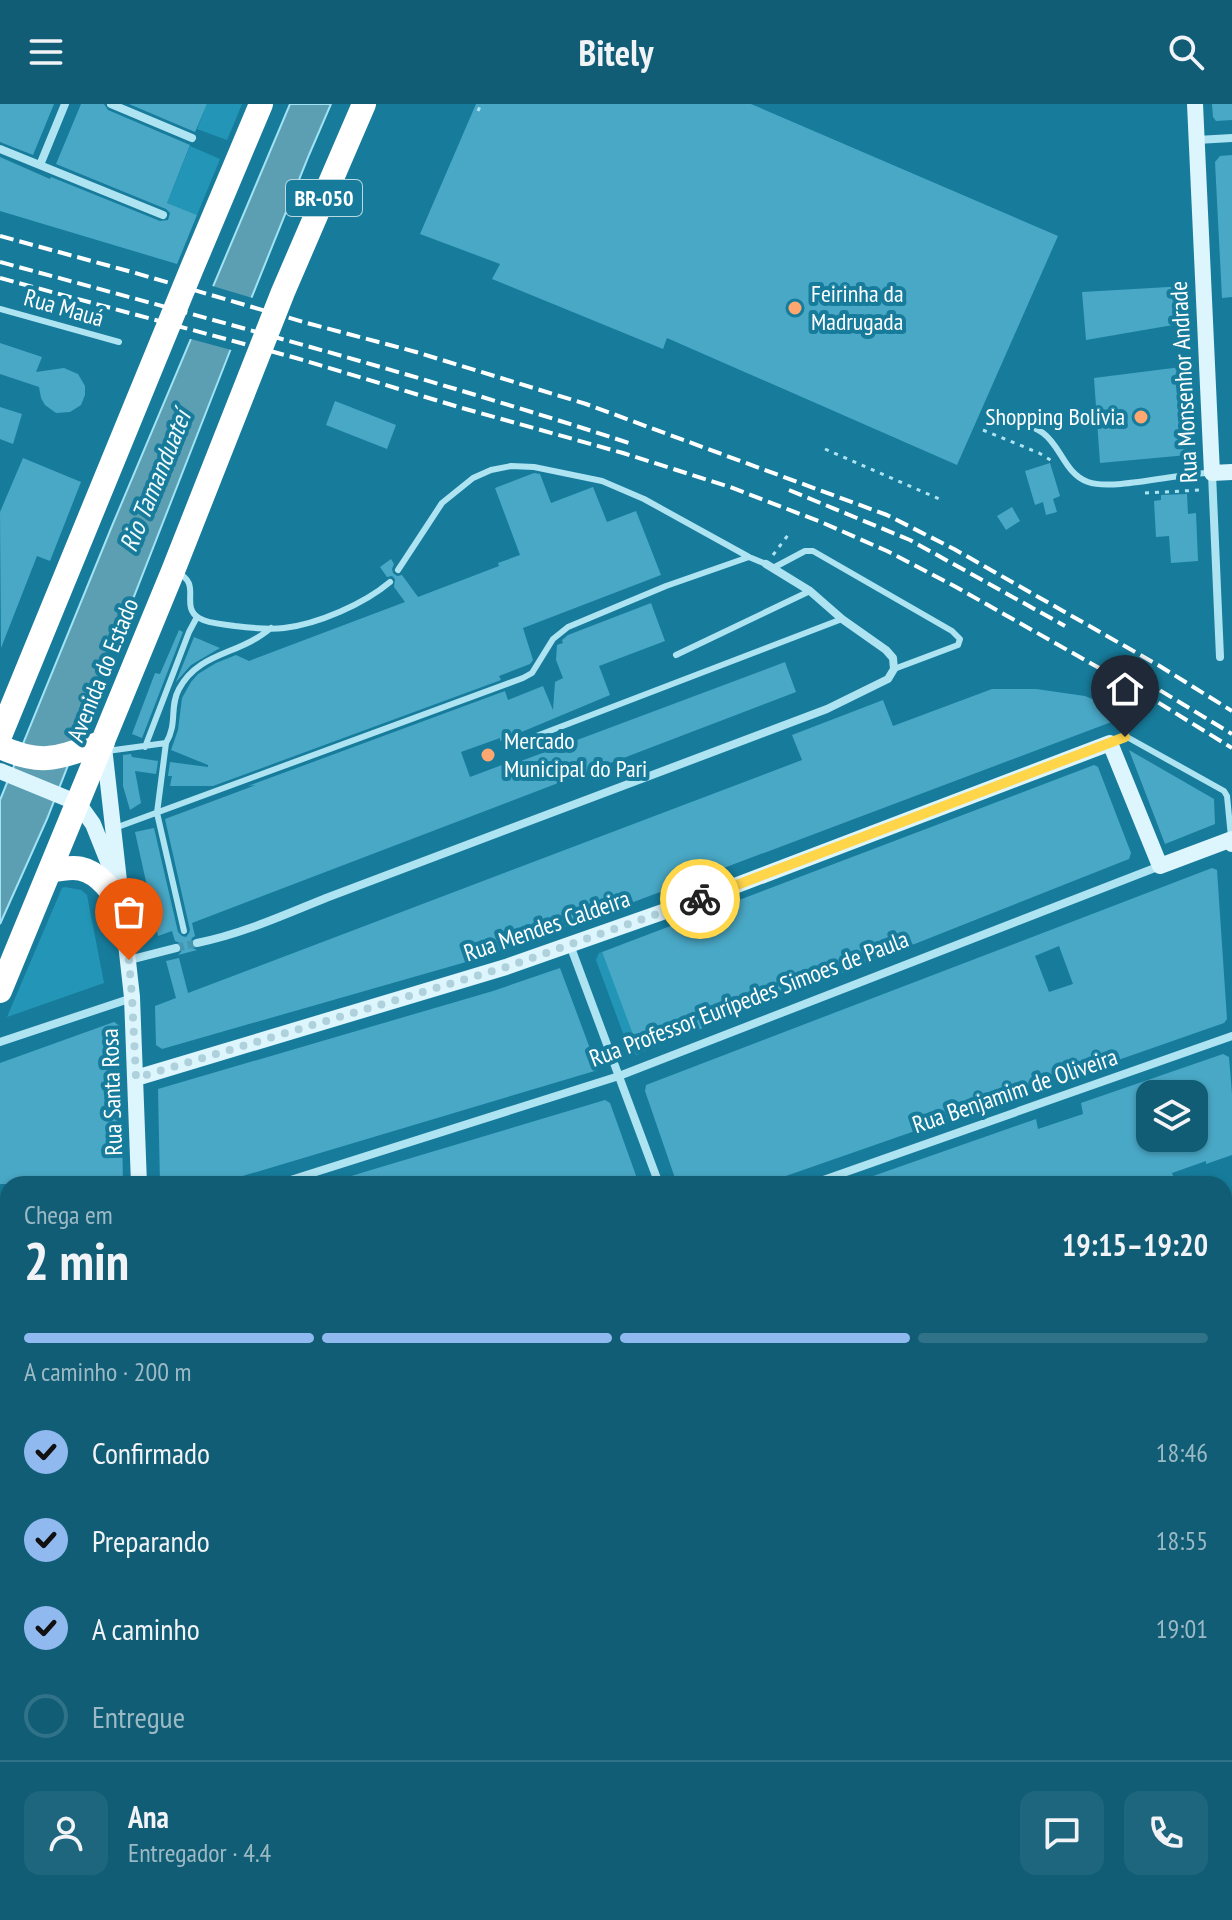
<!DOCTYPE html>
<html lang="pt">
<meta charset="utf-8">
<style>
body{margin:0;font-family:"PT Sans Narrow",sans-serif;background:#1e667d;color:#f1f3f6;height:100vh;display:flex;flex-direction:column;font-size:30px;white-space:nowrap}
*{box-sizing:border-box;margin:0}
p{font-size:26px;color:#9cbac5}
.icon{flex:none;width:44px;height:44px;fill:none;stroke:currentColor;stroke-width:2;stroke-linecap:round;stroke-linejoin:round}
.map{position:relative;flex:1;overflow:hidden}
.details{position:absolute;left:0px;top:1072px;width:1232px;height:744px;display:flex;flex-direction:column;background:#115d75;border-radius:24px 24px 0 0;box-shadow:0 2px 6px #0004}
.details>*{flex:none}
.buttons{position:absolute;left:1136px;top:976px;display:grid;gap:16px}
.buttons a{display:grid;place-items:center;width:72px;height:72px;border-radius:16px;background:#115d75;box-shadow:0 2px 6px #0004;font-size:40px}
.pin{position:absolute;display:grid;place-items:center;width:68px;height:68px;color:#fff;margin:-82px -34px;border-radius:50% 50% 50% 0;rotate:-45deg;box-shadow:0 0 8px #0007}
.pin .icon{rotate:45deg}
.courier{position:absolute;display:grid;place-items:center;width:80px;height:80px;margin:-40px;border:6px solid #ffd54a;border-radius:50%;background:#fff;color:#222;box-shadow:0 2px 10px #0007}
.headline em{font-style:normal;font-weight:600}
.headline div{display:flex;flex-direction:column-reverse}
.headline{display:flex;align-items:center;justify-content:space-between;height:136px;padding:0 24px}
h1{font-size:52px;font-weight:600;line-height:60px}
.bar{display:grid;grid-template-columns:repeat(4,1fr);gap:12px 8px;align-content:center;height:96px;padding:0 24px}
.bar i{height:10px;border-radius:6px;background:#307287}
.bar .on{background:#90b9f0}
.bar p{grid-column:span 4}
.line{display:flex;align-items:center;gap:20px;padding:0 24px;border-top:2px solid #307287}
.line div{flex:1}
.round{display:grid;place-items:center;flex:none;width:84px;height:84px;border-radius:16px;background:#1e667d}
ol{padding:0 24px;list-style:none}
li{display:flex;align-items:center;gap:24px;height:88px}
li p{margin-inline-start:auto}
li .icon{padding:8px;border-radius:50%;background:#90b9f0;color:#111;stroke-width:4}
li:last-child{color:#9cbac5}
li i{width:44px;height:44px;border:4px solid #307287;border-radius:50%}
header{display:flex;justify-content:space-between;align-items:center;height:104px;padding:0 24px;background:#115d75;font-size:36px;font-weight:600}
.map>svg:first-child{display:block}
.green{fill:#2396b7}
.water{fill:#5d9fb2;stroke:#a1e3f5;stroke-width:2}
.pier{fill:#177c9c}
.building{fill:#49a8c6;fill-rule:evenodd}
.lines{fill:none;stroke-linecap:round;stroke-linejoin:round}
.street-tunnel{stroke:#4596b0;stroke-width:8;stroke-dasharray:8 4;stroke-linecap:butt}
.path{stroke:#aee3f2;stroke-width:3;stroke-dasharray:4 6;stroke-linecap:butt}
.lane{stroke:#aee3f2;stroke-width:6}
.street{stroke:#aee3f2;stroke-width:8}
.secondary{stroke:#ddf5fc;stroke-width:16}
.primary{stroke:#f9fdff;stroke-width:20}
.highway{stroke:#fff;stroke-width:24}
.rail{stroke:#fff;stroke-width:4;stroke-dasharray:14 6;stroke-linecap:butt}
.done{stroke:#aed1dc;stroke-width:8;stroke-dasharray:0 14.4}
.route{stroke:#ffd54a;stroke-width:10}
.poi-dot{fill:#ffa76f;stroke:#177c9c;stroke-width:3}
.labels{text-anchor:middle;stroke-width:8;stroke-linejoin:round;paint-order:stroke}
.shield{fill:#177c9c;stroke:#b9d8e1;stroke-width:2}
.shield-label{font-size:22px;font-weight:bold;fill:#fff}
.poi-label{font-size:24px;fill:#fff;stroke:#177c9c;text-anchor:start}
.street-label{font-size:24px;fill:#fff;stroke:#177c9c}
.water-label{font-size:26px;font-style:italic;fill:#f1fbfe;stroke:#177c9c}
</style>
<header><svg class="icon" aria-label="menu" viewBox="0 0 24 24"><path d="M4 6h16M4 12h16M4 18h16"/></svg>Bitely<svg class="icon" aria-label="search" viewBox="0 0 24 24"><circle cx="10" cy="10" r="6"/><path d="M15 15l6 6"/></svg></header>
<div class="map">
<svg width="1232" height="1816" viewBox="0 0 1232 1816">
<rect width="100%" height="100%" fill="#177c9c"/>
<path class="green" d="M207 0H242L227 36 197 25Z
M190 42 220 55 197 111 167 99Z
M65 783 81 786 87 791 104 879 7 913 62 784Z
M602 848 641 949 637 951 630 948 596 856 599 849Z
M8 1757V1808H48L49 1816H0V1758Z"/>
<path class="water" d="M290 0H331L309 51 230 247 47 715 0 820V696L112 422Z"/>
<path class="pier" d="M209 181 256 195 235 247 187 234Z"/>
<path class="building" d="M0 0H54L33 51 0 38Z
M81 0H104L108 6 190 41 167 99 197 111 177 160 0 107V53L50 75 51 73 160 117 168 116 170 109 166 105 56 60Z
M129 0H207L195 28Z
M476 0H751L1058 132 957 361 667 234 663 245 492 175 500 160 420 130Z
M1212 0H1232V16L1216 17 1213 13Z
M1232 51V193L1222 194 1215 58 1220 52Z
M1186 182 1188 223 1173 221 1086 236 1082 188Z
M0 239 42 253 36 268 64 264 78 270 85 282V291L81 301 70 308 56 309 45 301 41 294 39 283 0 270Z
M1181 263 1188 351 1100 359 1094 274Z
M335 297 396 321 387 345 326 321Z
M0 303 22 310 13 340 0 335Z
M23 354 81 378 50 457 37 452 1 544 0 408Z
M1050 359 1060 392 1053 395 1057 408 1046 411 1043 398 1035 401 1025 367Z
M534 369 540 370 551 399 593 383 607 418 636 407 661 471 523 524 533 556 530 560 499 572 501 576 213 682H170L172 672H168L170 658 208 663V661L171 646 178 626 182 594 191 578 198 570 216 559 236 551 249 557 405 498 394 483 395 475 392 472 387 473 380 463 391 455 394 460 392 465 393 469 397 472 402 471 418 493 499 462 498 459 520 451 495 384Z
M1187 390 1188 410 1196 409 1198 457 1171 459 1169 432 1156 433 1154 397 1161 396V391Z
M1012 403 1020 417 1006 426 997 412Z
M651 499 665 537 599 562 610 591 512 632 500 637V634L461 648 470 673 521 654V657L785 558 796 588 192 819 195 832 192 834 190 840 192 844 197 846 178 851 181 848 183 843 180 839 175 837 172 827 158 832 135 728 154 724 178 828 182 832 186 833 189 829 190 826 165 715 256 681 248 682 505 587 508 596 543 582 553 606 555 578 563 574 556 556 557 541 563 539 562 536 568 531Z
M179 526 183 528 142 634 132 630 155 569 160 570Z
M194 533 220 544 191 561 176 578Z
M992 585H1036L1085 592 1130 611 615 805 480 854 162 945 156 941 155 902 176 894 166 857 179 854 188 889 802 656 792 631 883 596 893 622Z
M1129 646 1214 695 1215 720 1165 740Z
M131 650 132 653 158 657 156 670 135 667 141 699 130 706 123 682V651Z
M1094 661 1098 663 1131 749 1129 755 640 949 602 848Z
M1212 764 1217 766 1227 915 1224 919 763 1080H677L645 987 646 981ZM1059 842 1073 880 1049 888 1035 852Z
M560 864 598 966 216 1080H160L158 985 493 887Z
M114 918 120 922 123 1080H0V959Z
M1223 950 1229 953 1232 990V1051L1206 1060V1057L1172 1069 1176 1080H1011L1009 1074 991 1080H856V1078L1036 1015 1038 1025 1083 1010 1081 999ZM1150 990H1194V1034H1150Z
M605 996 610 999 639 1080H336L335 1077 371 1066Z"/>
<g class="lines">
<path class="street-tunnel" d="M176 844 197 839"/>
<path class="path" d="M478 7 481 0
M983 326 1039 349 1052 357
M825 345 944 397
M1145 389 1201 386
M773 451 788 431"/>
<path class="lane" d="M0 205 119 238
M998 309C1012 315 1030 320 1043 329 1061 342 1065 370 1088 378 1113 387 1179 369 1210 369
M773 464 805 447H813L952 527 960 535 958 541 894 565
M398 466 442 399 473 374 491 366 511 362 534 363 602 377 644 395 749 453 766 460
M177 469C203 479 179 502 199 514 209 520 223 520 235 522 251 524 268 526 284 524 318 520 364 500 390 478
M676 551 810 487
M526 636 842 515
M1113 637 1127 633 1224 687 1227 692 1231 733
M166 639 157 709 184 827
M145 643 189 528 197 513
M107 647 166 639C178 619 169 603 179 585 196 553 228 551 255 535 261 532 266 528 271 524
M115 724 523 574 532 569 553 535 568 523 666 482 749 453
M0 1724 8 1723"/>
<path class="street" d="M111 0 192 34
M1197 36 1232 34
M0 45 163 111
M40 61 65 0
M1212 370 1220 553
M197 839C242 830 284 811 326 794L827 605 888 575 894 565 893 554 886 546 842 515 810 487 766 460
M570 841 659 1080
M129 856 176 844
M0 938 132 894
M278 1080 619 972 1160 762
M812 1080 1232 932
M1224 1135 1232 1132
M0 1160 8 1157
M0 1555 8 1554
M1224 1562 1232 1560
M1224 1677 1232 1703
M451 1808 453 1816
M615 1808 617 1816
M927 1808 930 1816"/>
<path class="secondary" d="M1195 0 1212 369 1232 368
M104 643 132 893 139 1080
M0 667 78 699 93 720 109 760
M136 974 506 863 711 791 1110 639 1160 762 1232 735V740"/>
<path class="primary" d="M0 1324 8 1331
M0 1370 8 1378
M0 1629 8 1633
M117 1808 118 1816
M173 1808 176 1816
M215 1808 216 1816"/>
<path class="highway" d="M0 632 192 164 261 0
M0 643C44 663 60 653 103 638
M50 767C74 762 88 761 106 781 111 787 114 791 120 796
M0 887 173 467 283 188 364 0"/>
<path class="rail" d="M0 132 132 168 307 219 416 248 586 300 887 411 954 445 1158 561 1232 607
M0 158C210 215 421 271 629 339
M0 174 296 254 462 304 623 349 730 383 821 418 887 447 956 483 1138 586 1232 644
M789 386 910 436 1065 522
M1143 576 1232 630"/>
</g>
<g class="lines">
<path class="done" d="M129 856 132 893 136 974 506 863 700 795"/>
<path class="route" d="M700 795 1125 633"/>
</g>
<g class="poi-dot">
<circle cx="795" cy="204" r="8"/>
<circle cx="1141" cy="313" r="8"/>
<circle cx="488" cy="651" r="8"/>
</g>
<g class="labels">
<rect class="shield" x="286" y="76" width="76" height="36" rx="6"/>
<g class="shield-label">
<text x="324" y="102">BR-050</text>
</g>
<g class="poi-label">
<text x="811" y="198">Feirinha da<tspan x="811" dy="28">Madrugada</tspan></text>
<text x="1125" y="321" text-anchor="end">Shopping Bolivia</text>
<text x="504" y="645">Mercado<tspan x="504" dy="28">Municipal do Pari</tspan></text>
</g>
<g class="street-label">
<text transform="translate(64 204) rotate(16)" y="8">Rua Mauá</text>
<text transform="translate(1184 278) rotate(-93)" y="8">Rua Monsenhor Andrade</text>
<text transform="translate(103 566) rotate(-68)" y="8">Avenida do Estado</text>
<text transform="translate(547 822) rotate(-19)" y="8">Rua Mendes Caldeira</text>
<text transform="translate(749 895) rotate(-21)" y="8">Rua Professor Eurípedes Simoes de Paula</text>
<text transform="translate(1015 987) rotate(-19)" y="8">Rua Benjamim de Oliveira</text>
<text transform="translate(112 988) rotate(-92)" y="8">Rua Santa Rosa</text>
</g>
<g class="water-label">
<text transform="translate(155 377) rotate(-68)" y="9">Rio Tamanduateí</text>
</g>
</g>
</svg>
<div class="buttons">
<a><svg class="icon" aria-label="layers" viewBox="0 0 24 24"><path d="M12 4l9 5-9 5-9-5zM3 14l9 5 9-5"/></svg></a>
</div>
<div class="pin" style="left:129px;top:856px;background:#ea580c"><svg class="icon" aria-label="bag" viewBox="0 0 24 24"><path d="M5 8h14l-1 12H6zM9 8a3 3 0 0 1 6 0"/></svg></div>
<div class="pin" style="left:1125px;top:633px;background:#1f2937"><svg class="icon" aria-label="home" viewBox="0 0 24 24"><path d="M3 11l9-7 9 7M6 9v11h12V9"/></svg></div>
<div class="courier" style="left:700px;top:795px"><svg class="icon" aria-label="bike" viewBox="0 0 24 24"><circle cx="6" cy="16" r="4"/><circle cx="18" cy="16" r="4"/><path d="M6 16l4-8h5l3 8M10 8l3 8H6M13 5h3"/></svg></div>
<section class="details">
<div class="headline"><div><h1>2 min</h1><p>Chega em</p></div><em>19:15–19:20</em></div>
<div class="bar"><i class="on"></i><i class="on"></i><i class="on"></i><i></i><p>A caminho · 200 m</p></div>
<ol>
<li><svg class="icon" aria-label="check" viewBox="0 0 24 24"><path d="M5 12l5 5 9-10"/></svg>Confirmado<p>18:46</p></li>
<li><svg class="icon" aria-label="check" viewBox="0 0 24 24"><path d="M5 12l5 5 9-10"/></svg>Preparando<p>18:55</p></li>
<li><svg class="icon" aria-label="check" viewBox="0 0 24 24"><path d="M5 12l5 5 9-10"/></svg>A caminho<p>19:01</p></li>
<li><i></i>Entregue</li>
</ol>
<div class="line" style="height:144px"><a class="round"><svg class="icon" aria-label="person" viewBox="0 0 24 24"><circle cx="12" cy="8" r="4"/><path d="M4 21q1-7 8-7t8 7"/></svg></a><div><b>Ana</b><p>Entregador · 4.4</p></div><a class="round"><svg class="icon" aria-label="chat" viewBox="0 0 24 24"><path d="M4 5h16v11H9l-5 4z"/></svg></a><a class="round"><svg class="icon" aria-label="phone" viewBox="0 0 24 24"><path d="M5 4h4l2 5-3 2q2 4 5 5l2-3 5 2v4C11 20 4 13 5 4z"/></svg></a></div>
</section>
</div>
